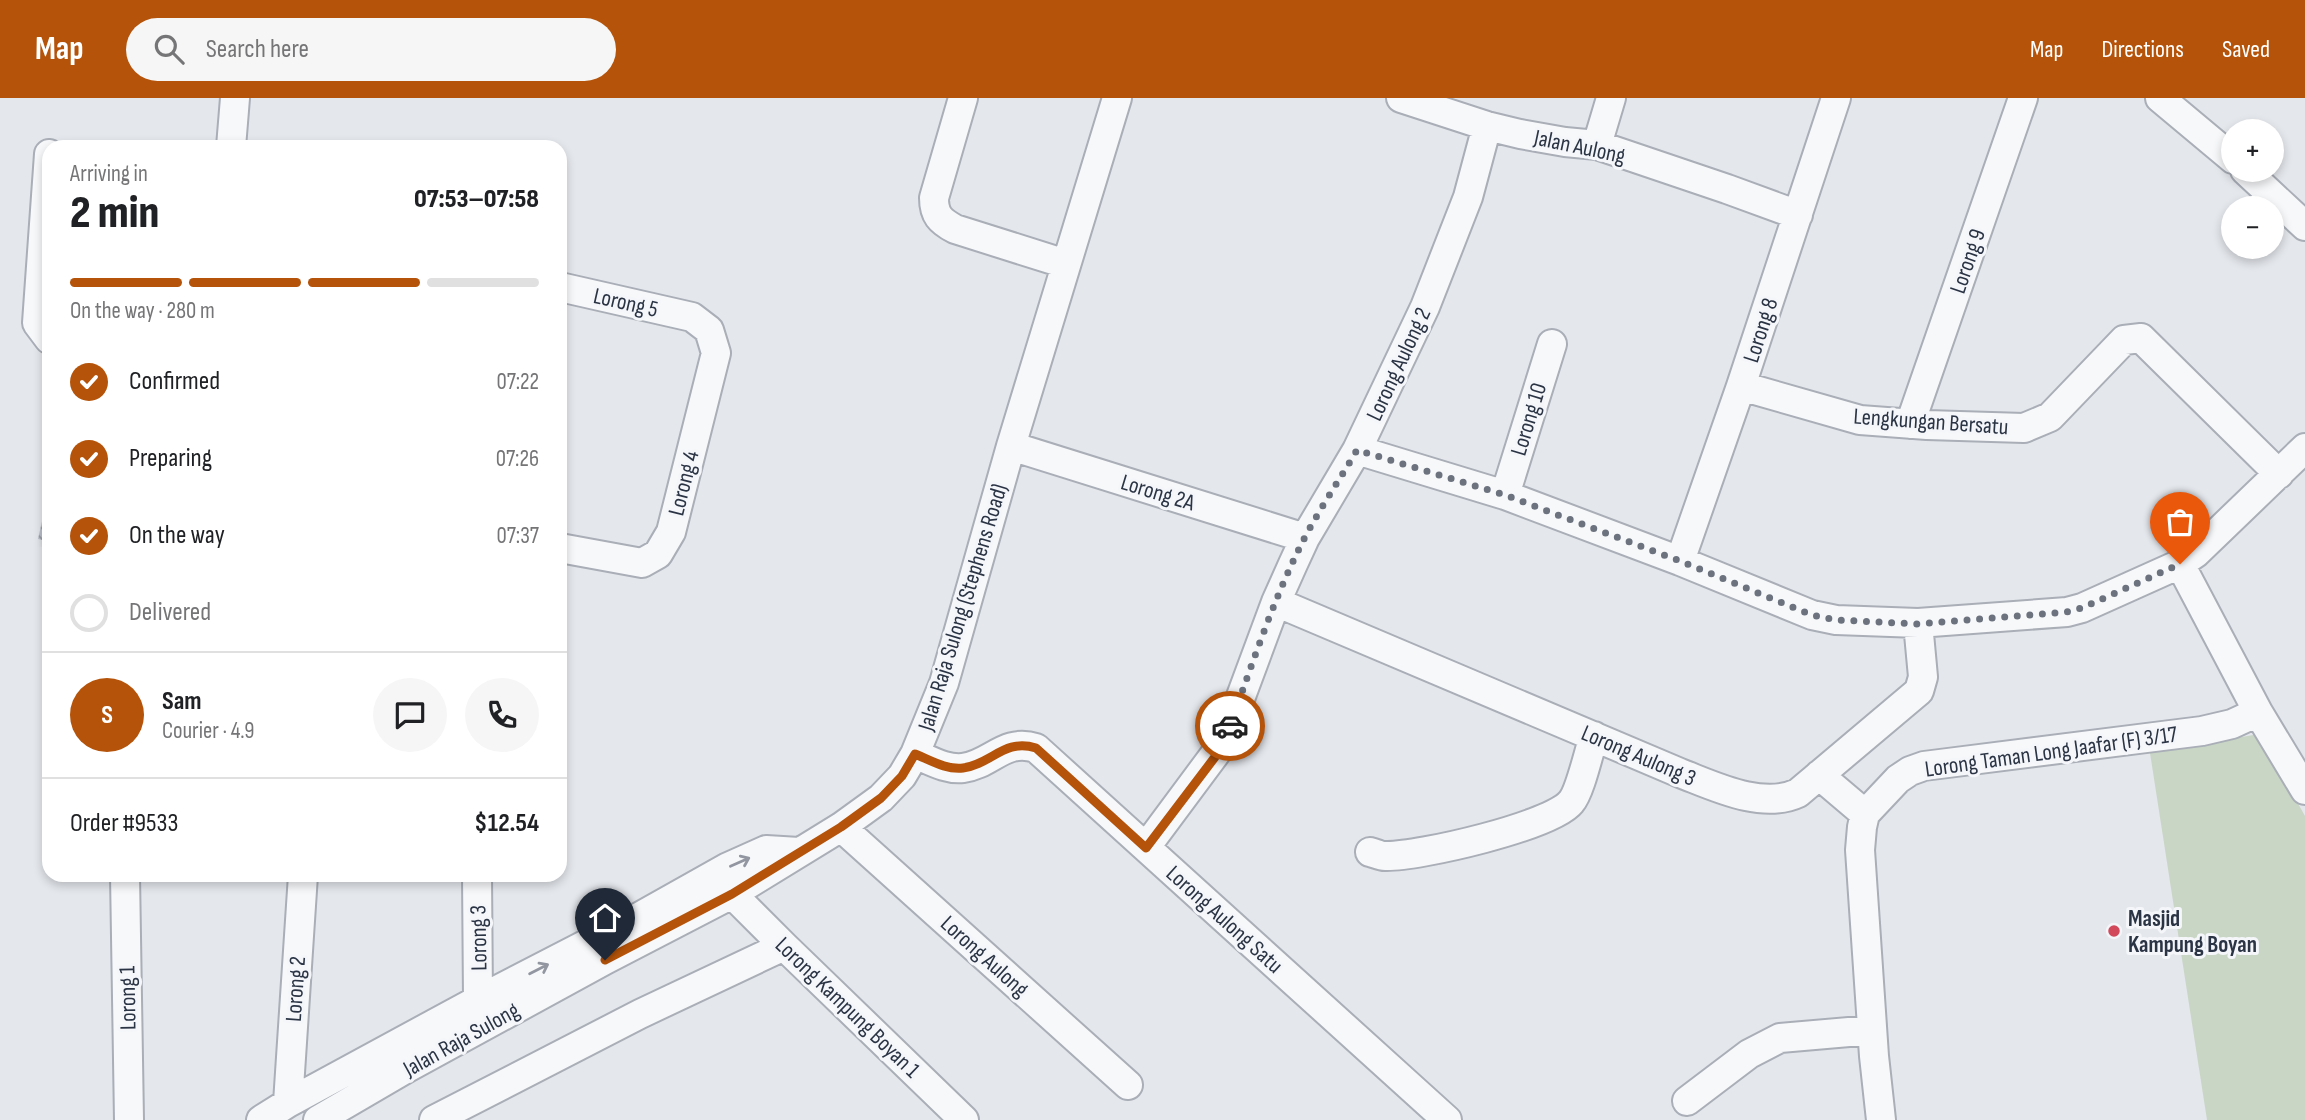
<!DOCTYPE html>
<meta charset="utf-8">
<style>
body{margin:0;font-family:"Sofia Sans Condensed",sans-serif;background:#f6f6f6;color:#202124;height:100vh;display:flex;flex-direction:column;font-size:26px;white-space:nowrap}
*{box-sizing:border-box;margin:0}
p{font-size:23px;color:#757577}
.icon{flex:none;width:38px;height:38px;fill:none;stroke:currentColor;stroke-width:2;stroke-linecap:round;stroke-linejoin:round}
.map{position:relative;flex:1;overflow:hidden}
.side{position:absolute;left:42px;top:42px;width:525px;height:742px;display:flex;flex-direction:column;background:#fff;border-radius:21px;box-shadow:0 4px 10px #0003}
.side>*{flex:none}
.fabs{position:absolute;left:2221px;top:21px;display:grid;gap:14px}
.fabs a{display:grid;place-items:center;width:63px;height:63px;border-radius:50%;background:#fff;box-shadow:0 4px 10px #0003;font-size:35px}
.pin{position:absolute;display:grid;place-items:center;width:60px;height:60px;color:#fff;margin:-72px -30px;border-radius:50% 50% 50% 0;rotate:-45deg;box-shadow:0 0 7px #0007}
.pin .icon{rotate:45deg}
.courier{position:absolute;display:grid;place-items:center;width:70px;height:70px;margin:-35px;border:5px solid #b45309;border-radius:50%;background:#fff;color:#222;box-shadow:0 2px 9px #0007}
.overview em{font-style:normal;font-weight:800}
.overview div{display:flex;flex-direction:column-reverse}
.overview{display:flex;align-items:center;justify-content:space-between;height:119px;padding:0 28px}
h1{font-size:46px;font-weight:800;line-height:52px}
.bar{display:grid;grid-template-columns:repeat(4,1fr);gap:10px 7px;align-content:center;height:84px;padding:0 28px}
.bar i{height:9px;border-radius:5px;background:#e0e0e0}
.bar .on{background:#b45309}
.bar p{grid-column:span 4}
.line{display:flex;align-items:center;gap:18px;padding:0 28px;border-top:2px solid #e0e0e0}
.line div{flex:1}
.round{display:grid;place-items:center;flex:none;width:74px;height:74px;border-radius:37px;background:#f6f6f6}
ol{padding:0 28px;list-style:none}
li{display:flex;align-items:center;gap:21px;height:77px}
li p{margin-inline-start:auto}
li .icon{padding:7px;border-radius:50%;background:#b45309;color:#fff;stroke-width:4}
li:last-child{color:#757577}
li i{width:38px;height:38px;border:4px solid #e0e0e0;border-radius:50%}
header{display:flex;align-items:center;gap:42px;box-sizing:border-box;height:98px;padding:0 35px;background:#b45309;color:#fff}
header strong{font-size:33px}
nav{display:flex;gap:38px;margin-inline-start:auto;font-size:24px}
.search{width:490px;height:63px;background:#f6f6f6;display:flex;align-items:center;gap:18px;box-sizing:border-box;padding:0 24px;border-radius:38px;color:#757577;font-size:26px}
.map>svg:first-child{display:block}
.grass{fill:#c9d6c5}
.building{fill:url(#building-back-hatch);filter:url(#shadow)}
.lines{fill:none;stroke-linecap:round;stroke-linejoin:round}
.minor-casing{stroke:#a9aeb7;stroke-width:32}
.minor{stroke:#f7f8fa;stroke-width:28}
.oneway{stroke:#9196a0}
.done{stroke:#6c737f;stroke-width:7;stroke-dasharray:0 12.6}
.route{stroke:#b45309;stroke-width:9}
.poi-dot{fill:#d1495b;stroke:#f4f6f9;stroke-width:2.5}
.labels{text-anchor:middle;stroke-width:6;stroke-linejoin:round;paint-order:stroke}
.street-label{font-size:23px;fill:#2b3445;stroke:#f4f6f9}
.poi-label{font-size:23px;font-weight:bold;fill:#2b3445;stroke:#f4f6f9;text-anchor:start}
</style>
<header>
<strong>Map</strong>
<div class="search"><svg class="icon" aria-label="search" viewBox="0 0 24 24"><circle cx="10" cy="10" r="6"/><path d="M15 15l6 6"/></svg>Search here</div>
<nav><a>Map</a><a>Directions</a><a>Saved</a></nav>
</header>
<div class="map">
<svg width="2305" height="1022" viewBox="0 0 2305 1022">
<defs>
<pattern id="building-back-hatch" width="6" height="6" patternUnits="userSpaceOnUse" patternTransform="scale(1.75)"><rect width="6" height="6" fill="#bbc0ca"/><path d="M-1 5l2 2M0 0l6 6M5-1l2 2" fill="none" stroke="#989da6"/></pattern>
<filter id="shadow"><feDropShadow dx="6" dy="6" stdDeviation="3.5" flood-color="#0004"/></filter>
</defs>
<rect width="100%" height="100%" fill="#e4e7ec"/>
<path class="grass" d="M2259 636 2305 718V1022H2207L2150 655Z"/>
<path class="building" d="M48 397H49V444L38 441Z"/>
<g class="lines">
<defs>
<path id="minor" d="M963 0 934 100C934 117 940 123 955 131L1066 166
M1401 0 1487 28 1520 36 1565 44 1597 47 1727 91 1798 117
M2160 0 2233 61
M1597 47 1611 0
M231 49 235 0
M49 56 37 225 49 241
M2245 72 2305 128
M560 189 692 219 709 232 716 255 671 434 658 456 642 465 560 450
M1741 288 1860 322 1927 327 2024 330 2050 319 2124 242 2141 240 2279 376
M1910 326 2023 0
M1011 348 1305 440
M1357 352 1505 397 1680 463 1812 517 1836 522 1918 525 2067 514 2082 510 2180 466 2196 455 2305 350
M1505 397 1552 246
M1680 463 1741 288 1836 0
M2180 466 2258 614 2305 692
M1276 504 1680 675C1714 688 1762 712 1798 695L1919 593 1923 579 1918 525
M915 656C930 662 946 672 963 670 992 666 1004 640 1036 650L1447 1022
M1819 677 1865 716
M841 729 1128 987
M1146 749 1224 644 1276 504 1293 466 1305 440 1357 352 1425 209 1468 99 1487 28
M1370 754C1375 755 1380 758 1385 758 1418 759 1552 728 1571 704 1580 694 1589 653 1594 638
M125 777 129 1022
M477 777 478 902
M732 796 784 848 964 1022
M1687 1003 1749 956 1780 940 1872 932
M288 1005 303 777
M261 1022 288 1005 478 902 639 819 728 769 766 752 799 754
M318 1022 409 969 605 862 732 796 841 729 881 700 902 678 915 656 944 585 1011 348 1117 0
M434 1022 640 916 784 848
M1881 1022 1874 958 1860 752 1862 729 1865 716 1898 681 1910 673 1924 668 2202 633 2232 626 2258 614"/>
</defs>
<use href="#minor" class="minor-casing"/>
<use href="#minor" class="minor"/>
</g>
<defs><path id="oneway-shaft" d="M-6 0H5M1.5-3L5.5 0L1.5 3" fill="none" stroke-width="1.6" stroke-linecap="round" stroke-linejoin="round" transform="scale(1.75)"/></defs>
<g class="oneway">
<use href="#oneway-shaft" transform="translate(740 764) rotate(-24)"/>
<use href="#oneway-shaft" transform="translate(539 871) rotate(-27)"/>
</g>
<g class="lines">
<path class="done" d="M1230 628C1253 564 1274 499 1305 439 1321 409 1340 381 1357 352L1505 397 1680 463 1812 517 1836 522 1918 526 2067 514 2082 510 2180 466"/>
<path class="route" d="M605 862 732 796 841 729 881 700 902 678 915 656C930 662 946 672 963 670 992 666 1004 640 1036 650L1146 750 1215 659 1224 644 1230 628"/>
</g>
<circle class="poi-dot" cx="2114" cy="833" r="7"/>
<g class="labels">
<g class="street-label">
<text transform="translate(1580 48) rotate(12)" y="8">Jalan Aulong</text>
<text transform="translate(1967 163) rotate(-71)" y="8">Lorong 9</text>
<text transform="translate(626 204) rotate(13)" y="8">Lorong 5</text>
<text transform="translate(1760 232) rotate(-72)" y="8">Lorong 8</text>
<text transform="translate(1398 266) rotate(-65)" y="8">Lorong Aulong 2</text>
<text transform="translate(1528 321) rotate(-73)" y="8">Lorong 10</text>
<text transform="translate(1931 323) rotate(4)" y="8">Lengkungan Bersatu</text>
<text transform="translate(683 385) rotate(-76)" y="8">Lorong 4</text>
<text transform="translate(1158 394) rotate(17)" y="8">Lorong 2A</text>
<text transform="translate(962 509) rotate(-73)" y="8">Jalan Raja Sulong (Stephens Road)</text>
<text transform="translate(2051 653) rotate(-8)" y="8">Lorong Taman Long Jaafar (F) 3/17</text>
<text transform="translate(1639 657) rotate(23)" y="8">Lorong Aulong 3</text>
<text transform="translate(1225 821) rotate(42)" y="8">Lorong Aulong Satu</text>
<text transform="translate(478 840) rotate(-91)" y="8">Lorong 3</text>
<text transform="translate(985 858) rotate(42)" y="8">Lorong Aulong</text>
<text transform="translate(295 891) rotate(-86)" y="8">Lorong 2</text>
<text transform="translate(127 900) rotate(-91)" y="8">Lorong 1</text>
<text transform="translate(848 909) rotate(44)" y="8">Lorong Kampung Boyan 1</text>
<text transform="translate(461 941) rotate(-29)" y="8">Jalan Raja Sulong</text>
</g>
<g class="poi-label">
<text x="2128" y="828">Masjid<tspan x="2128" dy="26">Kampung Boyan</tspan></text>
</g>
</g>
</svg>
<div class="fabs">
<a>+</a>
<a>−</a>
</div>
<div class="pin" style="left:2180px;top:466px;background:#ea580c"><svg class="icon" aria-label="bag" viewBox="0 0 24 24"><path d="M5 8h14l-1 12H6zM9 8a3 3 0 0 1 6 0"/></svg></div>
<div class="pin" style="left:605px;top:862px;background:#1f2937"><svg class="icon" aria-label="home" viewBox="0 0 24 24"><path d="M3 11l9-7 9 7M6 9v11h12V9"/></svg></div>
<div class="courier" style="left:1230px;top:628px"><svg class="icon" aria-label="car" viewBox="0 0 24 24"><path d="M5 17H2v-5l4-1 3-4h7l3 4 3 1v5h-3M9 17h6M6 11h13"/><circle cx="7" cy="17" r="2"/><circle cx="17" cy="17" r="2"/></svg></div>
<section class="side">
<div class="overview"><div><h1>2 min</h1><p>Arriving in</p></div><em>07:53–07:58</em></div>
<div class="bar"><i class="on"></i><i class="on"></i><i class="on"></i><i></i><p>On the way · 280 m</p></div>
<ol>
<li><svg class="icon" aria-label="check" viewBox="0 0 24 24"><path d="M5 12l5 5 9-10"/></svg>Confirmed<p>07:22</p></li>
<li><svg class="icon" aria-label="check" viewBox="0 0 24 24"><path d="M5 12l5 5 9-10"/></svg>Preparing<p>07:26</p></li>
<li><svg class="icon" aria-label="check" viewBox="0 0 24 24"><path d="M5 12l5 5 9-10"/></svg>On the way<p>07:37</p></li>
<li><i></i>Delivered</li>
</ol>
<div class="line" style="height:126px"><b class="round" style="background:#b45309;color:#fff">S</b><div><b>Sam</b><p>Courier · 4.9</p></div><a class="round"><svg class="icon" aria-label="chat" viewBox="0 0 24 24"><path d="M4 5h16v11H9l-5 4z"/></svg></a><a class="round"><svg class="icon" aria-label="phone" viewBox="0 0 24 24"><path d="M5 4h4l2 5-3 2q2 4 5 5l2-3 5 2v4C11 20 4 13 5 4z"/></svg></a></div>
<div class="line" style="height:91px"><div>Order #9533</div><b>$12.54</b></div>
</section>
</div>
